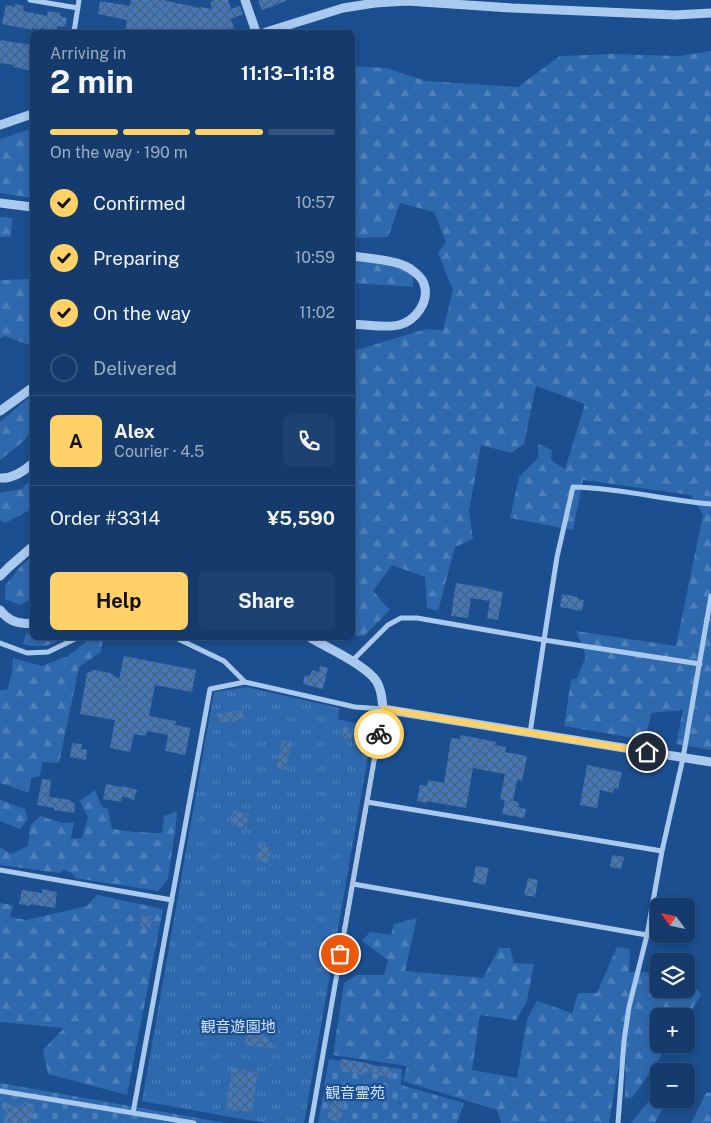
<!DOCTYPE html>
<meta charset="utf-8">
<style>
body{margin:0;font-family:"Public Sans","Noto Sans JP",sans-serif;background:#1d4271;color:#f1f3f6;height:100vh;display:flex;flex-direction:column;font-size:19px;white-space:nowrap}
*{box-sizing:border-box;margin:0}
p{font-size:16px;color:#9dadc1}
.icon{flex:none;width:28px;height:28px;fill:none;stroke:currentColor;stroke-width:2;stroke-linecap:round;stroke-linejoin:round}
.map{position:relative;flex:1;overflow:hidden}
.panel{position:absolute;left:30px;top:30px;width:325px;height:610px;display:flex;flex-direction:column;background:#143b6b;border-radius:8px;box-shadow:0 2px 8px #0003,0 0 0 1px #33557e}
.panel>*{flex:none}
.needle{width:32px;rotate:303deg}
.fabs{position:absolute;left:650px;top:898px;display:grid;gap:10px}
.fabs a{display:grid;place-items:center;width:45px;height:45px;border-radius:8px;background:#143b6b;box-shadow:0 2px 8px #0003,0 0 0 1px #33557e;font-size:25px}
.pin{position:absolute;display:grid;place-items:center;width:42px;height:42px;color:#fff;margin:-21px;border:2px solid #fff;border-radius:50%;box-shadow:0 1px 5px #0007}
.courier{position:absolute;display:grid;place-items:center;width:50px;height:50px;margin:-25px;border:4px solid #ffd166;border-radius:50%;background:#fff;color:#222;box-shadow:0 1px 6px #0007}
.summary em{font-style:normal;font-weight:700}
.summary div{display:flex;flex-direction:column-reverse}
.summary{display:flex;align-items:center;justify-content:space-between;height:85px;padding:0 20px}
h1{font-size:32px;font-weight:700;line-height:38px}
.bar{display:grid;grid-template-columns:repeat(4,1fr);gap:8px 5px;align-content:center;height:60px;padding:0 20px}
.bar i{height:6px;border-radius:4px;background:#33557e}
.bar .active{background:#ffd166}
.bar p{grid-column:span 4}
.line{display:flex;align-items:center;gap:12px;padding:0 20px;border-top:1px solid #33557e}
.line div{flex:1}
.round{display:grid;place-items:center;flex:none;width:52px;height:52px;border-radius:8px;background:#1d4271}
ol{padding:0 20px;list-style:none}
li{display:flex;align-items:center;gap:15px;height:55px}
li p{margin-inline-start:auto}
li .icon{padding:5px;border-radius:50%;background:#ffd166;color:#111;stroke-width:4}
li:last-child{color:#9dadc1}
li i{width:28px;height:28px;border:2px solid #33557e;border-radius:50%}
.primary-button{display:flex;gap:10px;margin-top:auto;padding:10px 20px}
.primary-button a{flex:1;height:58px;border-radius:8px;background:#ffd166;color:#111;font-size:20px;font-weight:700;line-height:58px;text-align:center}
.primary-button a+a{background:#1d4271;color:#f1f3f6}
.map>svg:first-child{display:block}
.forest{fill:url(#forest-firs)}
.cemetery{fill:url(#cemetery-stones)}
.park{fill:url(#park-tufts)}
.building{fill:url(#building-cross-hatch)}
.lines{fill:none;stroke-linecap:round;stroke-linejoin:round}
.minor{stroke:#a9c9ee;stroke-width:5}
.tertiary{stroke:#a9c9ee;stroke-width:9}
.done{stroke:#afc1d8;stroke-width:5;stroke-dasharray:0 9}
.route{stroke:#ffd166;stroke-width:6}
.labels{text-anchor:middle;stroke-width:4.5;stroke-linejoin:round;paint-order:stroke}
.park-label{font-size:15px;fill:#cfe3fa;stroke:#1b4f8f}
</style>
<div class="map">
<svg width="711" height="1123" viewBox="0 0 711 1123">
<defs>
<pattern id="forest-firs" width="22" height="20" patternUnits="userSpaceOnUse" patternTransform="scale(1.25)"><rect width="22" height="20" fill="#2e69ad"/><path d="M5 1l3.5 6h-7zM16 11l3.5 6h-7z" fill="#4d80b9"/></pattern>
<pattern id="cemetery-stones" width="16" height="16" patternUnits="userSpaceOnUse" patternTransform="scale(1.25)"><rect width="16" height="16" fill="#2e69ad"/><path d="M2 7V4a2 2 0 0 1 4 0v3zM10 15v-3a2 2 0 0 1 4 0v3z" fill="#4d80b9"/></pattern>
<pattern id="park-tufts" width="24" height="20" patternUnits="userSpaceOnUse" patternTransform="scale(1.25)"><rect width="24" height="20" fill="#2e69ad"/><path d="M3 7l-1-3M5 7V3M7 7l1-3M15 17l-1-3M17 17v-4M19 17l1-3" fill="none" stroke="#4d80b9"/></pattern>
<pattern id="building-cross-hatch" width="8" height="8" patternUnits="userSpaceOnUse" patternTransform="scale(1.25)"><rect width="8" height="8" fill="#4478b7"/><path d="M0 0l8 8M0 8l8-8" fill="none" stroke="#486282"/></pattern>
</defs>
<rect width="100%" height="100%" fill="#1b4f8f"/>
<path class="forest" d="M711 51V750L676 744 683 710 651 713 645 740 564 726 571 680 577 678 586 656 576 631 676 646 703 515 691 495 583 480 573 530 510 518 519 477 538 458V444L552 450 551 460 565 469 585 404 536 386 524 444 511 453 481 445 469 511 473 539 455 547 438 611 427 608 425 577 392 565 373 591 390 610 364 636H353V351L426 329 443 330 453 290 438 253 446 242 434 212 400 203 388 237 353 238 352 66 386 68 426 81 518 87 560 56 612 54 679 56Z
M30 129H32V198L0 193V139Z
M0 217 12 218 11 237H0Z
M352 260 413 264V287L353 283Z
M32 279V346L5 336 0 339V280Z
M32 395V429L25 440 0 460V422Z
M32 479V509L5 523 0 520V493L21 489Z
M32 556V598L20 605 5 599V586L21 566Z
M32 632V638H63C48 647 40 648 23 644L26 634Z
M91 638H103L101 652 79 667 59 763 42 762 40 776 31 778 29 793 0 783V690H7L12 673 13 658 42 666 68 656Z
M95 790 102 807 108 809 112 829 135 832 162 833 164 816 177 811 176 824 168 879 158 891 75 878 72 873 64 870 59 873 0 865V847L11 854 28 846 30 826 40 816 63 823 74 822 71 839 82 838 88 817 80 801Z
M0 800 25 809 28 819 20 829 0 821Z
M97 895 163 909 127 1095 48 1074 43 1050 64 1028 0 1022V903L13 905 10 917 26 920 87 906Z
M417 918 405 971 483 978 499 948H510L514 963 534 964 527 1001 516 1020 480 1015 472 1070 517 1078 527 1019 537 1001 572 1013 578 993H597L617 947 630 949 629 972H645L659 981V989H686V982L693 984 701 995 686 1018V1016H659V1044H669L633 1097 625 1099 626 1045 618 1069 609 1123H501L497 1110 403 1081 407 1066 333 1055 344 983 357 975H384L388 960 362 941 370 932 391 935 394 924Z
M659 1089V1099H668L655 1123H631Z
M711 1092V1123H691L706 1093Z"/>
<path class="cemetery" d="M329 1059 402 1069 401 1085 464 1103 457 1123H318Z
M0 1083 226 1123H0Z"/>
<path class="park" d="M246 687 339 708 338 719 373 728 304 1123H265L142 1101 214 692Z"/>
<path class="building" d="M131 0H163L200 8V7L212 9 210 2 215 0H228L231 9 240 6 243 14 231 19 234 28 223 32 205 30V32H134L125 31 127 20 98 14 100 1 130 6Z
M258 0H286V1L262 10Z
M15 4 24 6 23 11 47 16 48 11 60 13V16L67 18 65 27 57 26V31L41 28 40 30 32 28V30L2 24 6 5 15 7Z
M0 40 32 45V71L13 67 14 65 0 63Z
M456 583 492 589V590L503 592 498 620 487 618 490 601 471 598 468 618 451 616Z
M562 594 578 597V599L584 600 582 611 560 607Z
M124 656 196 670 192 692 155 685 149 716 176 721 175 725 191 728 185 755 165 751 168 735 147 731 146 736 134 734 130 752 110 748 115 720 80 714 87 673 94 670 110 673 119 679Z
M320 666 328 668 323 689 303 684 305 675 310 676 312 670 319 672Z
M243 710 244 719 218 723 217 714Z
M343 727 354 729 352 740 342 738Z
M461 735 496 742 495 745 506 747 505 752 527 756 522 781 517 780 513 801 519 802 518 807 526 809 524 818 502 814 505 800 500 799 505 774 473 768 466 808 426 801V803L417 801 420 785 427 786 428 780 444 783 451 738 460 739Z
M282 740 291 742 286 770 276 769Z
M72 743 82 744 81 749 87 750 86 760 70 757Z
M587 765 622 772 618 789 614 788 613 793 600 790 597 808 580 805Z
M42 779 51 780 49 797 71 800V802L75 803 74 813 54 810V808L37 805Z
M106 784 122 787 123 786 137 790 134 800 122 796 121 802 103 799Z
M234 810 249 814 246 828 231 825Z
M260 845 272 848 268 863 256 860Z
M612 855 624 857 621 869 610 867Z
M476 866 489 868 485 885 473 882Z
M528 878 538 880 535 897 524 895Z
M42 889 57 892 55 908 30 904V906L19 904 22 890 42 893Z
M142 915 152 917 150 928 140 926Z
M255 1026 277 1049 245 1045 247 1032Z
M341 1059 368 1063V1064L394 1071 391 1079 367 1071 366 1075 340 1071Z
M232 1068 258 1072 252 1112 226 1109Z
M334 1092 346 1095 340 1122 327 1119 330 1105H332Z
M23 1102 35 1105 31 1123H4L6 1104 22 1107Z"/>
<g class="lines">
<path class="minor" d="M30 0 78 8
M74 32 79 0
M176 638 224 661 245 682
M0 643 27 653 48 652 77 638
M352 661 388 625 401 618H417L544 640 530 733
M700 664 544 640 557 557 573 487C620 488 665 500 711 504
M367 802 662 851
M0 870 172 900
M353 884 647 935
M0 1091 194 1123
M133 1113 210 689 245 682 355 707 383 709 311 1123
M618 1123 624 1041 629 1007 647 935 662 851 683 758 711 596"/>
<path class="tertiary" d="M245 0 256 32
M266 32 343 8 375 3 407 1 512 8 675 15 711 13
M0 125 32 114
M0 203 32 207
M352 256C367 258 393 260 405 266 412 269 422 277 424 284 430 302 415 321 399 325 386 328 366 325 352 324
M0 411 32 388
M0 478C12 479 24 471 32 464
M0 576 9 567 32 547
M0 610C8 621 19 625 32 623
M311 638C328 648 359 662 373 677 381 685 382 698 383 709L711 762"/>
</g>
<g class="lines">
<path class="done" d="M340 954 379 734"/>
<path class="route" d="M379 734 383 709 647 752"/>
</g>
<g class="labels">
<g class="park-label">
<text x="238" y="1032">観音遊園地</text>
<text x="355" y="1098">観音霊苑</text>
</g>
</g>
</svg>
<div class="fabs">
<a><svg class="needle" viewBox="-14 -14 28 28"><path d="M0-13l5 13h-10z" fill="#e53935"/><path d="M0 13l5-13h-10z" fill="#9dadc1"/></svg></a>
<a><svg class="icon" aria-label="layers" viewBox="0 0 24 24"><path d="M12 4l9 5-9 5-9-5zM3 14l9 5 9-5"/></svg></a>
<a>+</a>
<a>−</a>
</div>
<div class="pin" style="left:340px;top:954px;background:#ea580c"><svg class="icon" aria-label="bag" viewBox="0 0 24 24"><path d="M5 8h14l-1 12H6zM9 8a3 3 0 0 1 6 0"/></svg></div>
<div class="pin" style="left:647px;top:752px;background:#1f2937"><svg class="icon" aria-label="home" viewBox="0 0 24 24"><path d="M3 11l9-7 9 7M6 9v11h12V9"/></svg></div>
<div class="courier" style="left:379px;top:734px"><svg class="icon" aria-label="bike" viewBox="0 0 24 24"><circle cx="6" cy="16" r="4"/><circle cx="18" cy="16" r="4"/><path d="M6 16l4-8h5l3 8M10 8l3 8H6M13 5h3"/></svg></div>
<section class="panel">
<div class="summary"><div><h1>2 min</h1><p>Arriving in</p></div><em>11:13–11:18</em></div>
<div class="bar"><i class="active"></i><i class="active"></i><i class="active"></i><i></i><p>On the way · 190 m</p></div>
<ol>
<li><svg class="icon" aria-label="check" viewBox="0 0 24 24"><path d="M5 12l5 5 9-10"/></svg>Confirmed<p>10:57</p></li>
<li><svg class="icon" aria-label="check" viewBox="0 0 24 24"><path d="M5 12l5 5 9-10"/></svg>Preparing<p>10:59</p></li>
<li><svg class="icon" aria-label="check" viewBox="0 0 24 24"><path d="M5 12l5 5 9-10"/></svg>On the way<p>11:02</p></li>
<li><i></i>Delivered</li>
</ol>
<div class="line" style="height:90px"><b class="round" style="background:#ffd166;color:#111">A</b><div><b>Alex</b><p>Courier · 4.5</p></div><a class="round"><svg class="icon" aria-label="phone" viewBox="0 0 24 24"><path d="M5 4h4l2 5-3 2q2 4 5 5l2-3 5 2v4C11 20 4 13 5 4z"/></svg></a></div>
<div class="line" style="height:65px"><div>Order #3314</div><b>¥5,590</b></div>
<div class="primary-button"><a>Help</a><a>Share</a></div>
</section>
</div>
